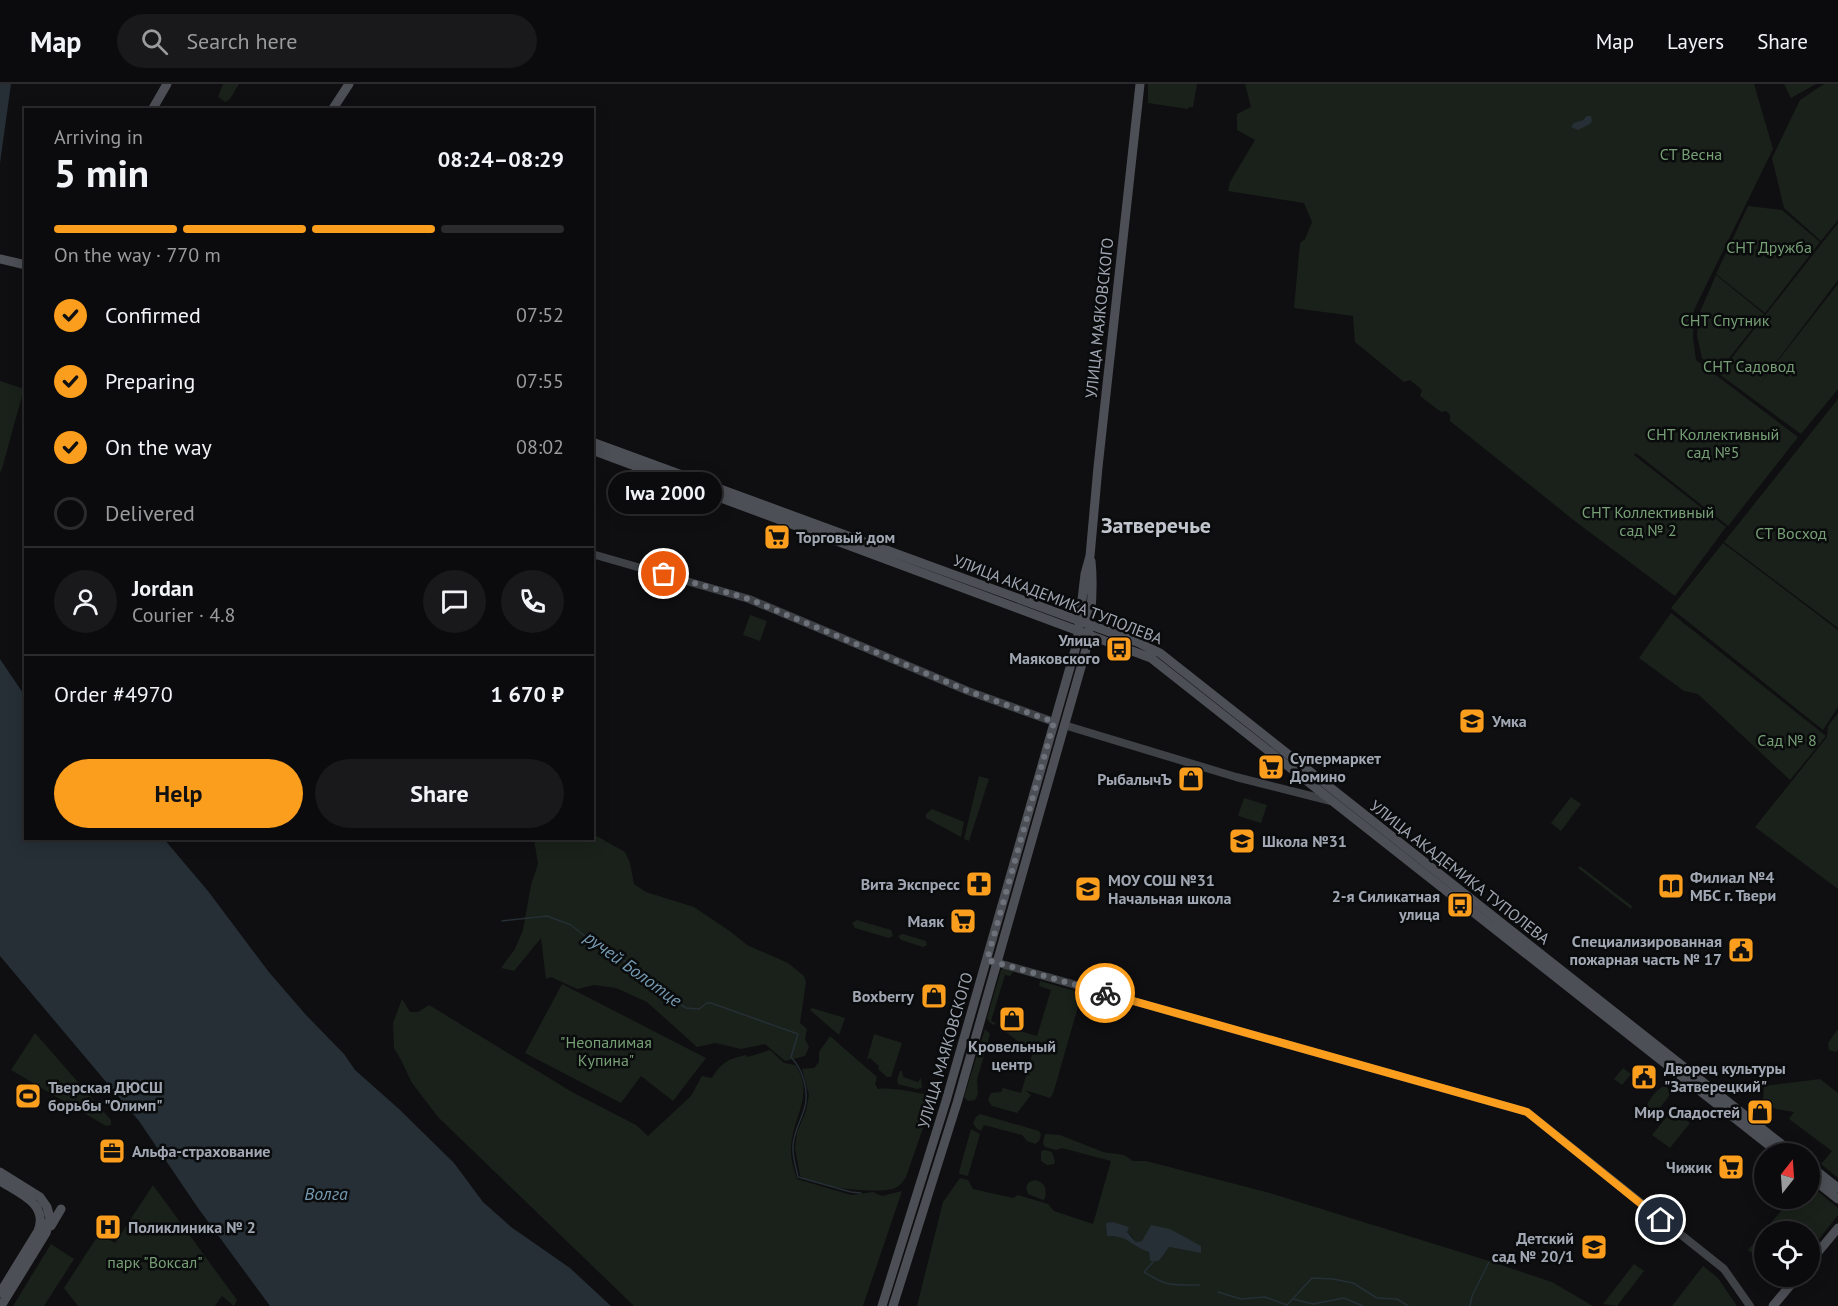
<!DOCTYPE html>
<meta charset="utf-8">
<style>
body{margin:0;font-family:"PT Sans",sans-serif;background:#19191b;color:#f1f3f6;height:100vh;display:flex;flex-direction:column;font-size:22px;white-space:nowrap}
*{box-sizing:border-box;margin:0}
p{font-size:20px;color:#9a9b9d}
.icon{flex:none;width:33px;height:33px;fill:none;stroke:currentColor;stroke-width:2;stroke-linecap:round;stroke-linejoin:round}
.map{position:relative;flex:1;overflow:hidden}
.sheet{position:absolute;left:24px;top:24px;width:570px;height:732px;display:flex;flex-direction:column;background:#0b0b0d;border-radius:0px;box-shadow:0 3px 15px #0003,0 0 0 2px #2b2b2e}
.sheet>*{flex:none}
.needle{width:39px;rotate:17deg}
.controls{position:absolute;left:1754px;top:1059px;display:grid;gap:12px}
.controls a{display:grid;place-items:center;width:66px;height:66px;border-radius:50%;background:#0b0b0d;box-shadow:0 3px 15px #0003,0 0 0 2px #2b2b2e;font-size:30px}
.pin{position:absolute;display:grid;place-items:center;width:51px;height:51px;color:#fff;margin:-26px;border:3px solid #fff;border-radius:50%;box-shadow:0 2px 6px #0007}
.courier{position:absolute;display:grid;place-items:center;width:60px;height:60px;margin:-30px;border:4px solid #fb9d1d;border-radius:50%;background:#fff;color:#222;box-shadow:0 2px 8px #0007}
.bubble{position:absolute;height:42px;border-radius:21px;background:#0b0b0d;box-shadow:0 3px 15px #0003,0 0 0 2px #2b2b2e;font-size:20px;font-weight:600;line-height:42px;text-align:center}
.summary em{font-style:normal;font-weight:600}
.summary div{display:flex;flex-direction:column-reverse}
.summary{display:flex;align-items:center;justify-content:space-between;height:102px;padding:0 30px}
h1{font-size:39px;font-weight:600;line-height:45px}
.bar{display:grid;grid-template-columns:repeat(4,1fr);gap:9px 6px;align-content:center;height:72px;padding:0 30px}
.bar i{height:8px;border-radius:4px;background:#2b2b2e}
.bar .on{background:#fb9d1d}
.bar p{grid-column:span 4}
.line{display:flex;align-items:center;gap:15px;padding:0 30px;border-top:2px solid #2b2b2e}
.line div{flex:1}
.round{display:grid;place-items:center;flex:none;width:63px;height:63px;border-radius:32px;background:#19191b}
ol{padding:0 30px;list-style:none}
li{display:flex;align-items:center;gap:18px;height:66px}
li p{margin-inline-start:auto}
li .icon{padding:6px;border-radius:50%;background:#fb9d1d;color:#111;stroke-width:4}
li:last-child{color:#9a9b9d}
li i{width:33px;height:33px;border:3px solid #2b2b2e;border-radius:50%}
.primary-button{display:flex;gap:12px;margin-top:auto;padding:12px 30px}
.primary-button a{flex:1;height:69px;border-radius:36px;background:#fb9d1d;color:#111;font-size:24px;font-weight:600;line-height:69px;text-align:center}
.primary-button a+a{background:#19191b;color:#f1f3f6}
header{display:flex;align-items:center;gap:36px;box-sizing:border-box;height:84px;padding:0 30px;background:#0b0b0d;border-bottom:2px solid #2b2b2e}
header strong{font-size:28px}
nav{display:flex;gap:33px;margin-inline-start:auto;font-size:21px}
.search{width:420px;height:54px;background:#19191b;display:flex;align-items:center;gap:15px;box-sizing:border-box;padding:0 21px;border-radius:33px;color:#9a9b9d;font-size:22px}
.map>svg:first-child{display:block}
.green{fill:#1a211a;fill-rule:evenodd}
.water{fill:#252f35}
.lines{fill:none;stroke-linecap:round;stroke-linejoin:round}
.stream{stroke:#252f35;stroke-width:1.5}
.secondary{stroke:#3e4146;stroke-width:8}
.primary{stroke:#4c4f55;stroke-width:9}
.done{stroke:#6d727a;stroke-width:6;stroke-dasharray:0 10.8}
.route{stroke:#fb9d1d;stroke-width:8}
.labels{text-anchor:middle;stroke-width:5;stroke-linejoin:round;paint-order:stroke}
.park-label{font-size:16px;fill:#769f75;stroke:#0a0b0c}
.street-label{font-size:16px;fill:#a0a7b3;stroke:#0a0b0c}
.poi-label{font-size:16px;font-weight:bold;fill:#a0a7b3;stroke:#0a0b0c;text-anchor:start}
.water-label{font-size:18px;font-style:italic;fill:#7499b0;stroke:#0a0b0c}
.district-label{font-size:22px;font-weight:bold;fill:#c1c6ce;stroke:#0a0b0c}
</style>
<header>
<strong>Map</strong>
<div class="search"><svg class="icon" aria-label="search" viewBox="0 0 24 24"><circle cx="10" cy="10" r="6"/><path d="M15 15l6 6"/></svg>Search here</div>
<nav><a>Map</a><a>Layers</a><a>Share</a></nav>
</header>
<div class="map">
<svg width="1838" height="1222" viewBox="0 0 1838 1222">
<rect width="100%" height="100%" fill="#0f0f11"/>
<path class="green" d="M223 0H239L230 15 225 18 218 13Z
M1148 0H1197L1193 23H1189L1188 25 1148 19Z
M1245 0H1754L1773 65 1694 226 1693 254 1696 276 1798 353 1728 442 1636 369 1634 371 1726 443 1675 512 1576 438 1450 337V331L1446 327 1441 328 1420 312 1422 306 1410 296 1404 298 1355 258 1353 232 1294 224 1300 159 1305 155 1312 138 1304 119 1228 107 1230 98 1255 56 1237 46V30L1251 23Z
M1784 0H1816L1791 14Z
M1824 0H1838V136L1821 157 1784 124 1772 74 1800 16Z
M1748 122 1782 126 1820 158 1765 229 1716 190Z
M1838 139V196L1756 305 1838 200V305L1801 350 1719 290Z
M1716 191 1764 230 1718 288 1702 274 1697 251 1699 230Z
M0 297 24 305 1 388 0 387Z
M1838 315V544L1724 458Z
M1723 459 1838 546V623L1823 646 1671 524Z
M1671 529 1826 652 1790 696 1698 610 1684 607 1639 574Z
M750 531 767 537 760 557 743 551Z
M1838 629V805L1755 743 1827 653 1828 642Z
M979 692 989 695 969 757 964 755Z
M1571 713 1581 720 1561 747 1551 739Z
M1244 714 1267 721 1261 739 1238 732Z
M932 725 964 738 961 753 926 734V730Z
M593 750 625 768 630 779 634 800 646 808 694 823 731 848 747 861 788 879 804 892 806 898 800 939 807 945 805 955 809 963 805 972 785 977 765 960 741 965 715 959 697 963 647 918 616 904 594 901 577 905 551 893 546 895 541 854 514 887 501 884 515 865 523 846 531 801 538 780 534 755 592 754Z
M1580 782 1632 822 1631 825 1578 784Z
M857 836 891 846 893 852 889 854 855 844 852 839Z
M903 850 926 857 927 861 923 863 901 856 898 852Z
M1005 883 1014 887 1010 892 1005 891 991 937 996 939 994 941 989 938 987 934 1001 886Z
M1040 897 1082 909 1053 1010 1050 1014 1025 1006 1031 1011 1017 1029 992 1022 988 1016 991 1009 1001 1008 1003 1004 1021 1009 1034 964 1021 960 1000 943V941L1037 952 1051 906 1039 902Z
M562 900 706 974 673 1017 641 992 621 1019 525 969Z
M402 915 410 928H418L429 921 572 1008 636 1041 648 1052 691 1012 702 992 712 994C722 978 727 976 745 971L748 973 770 966 784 979 795 981C816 1010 792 1033 791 1063 790 1074 794 1085 797 1095L851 1111 873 1108 882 1112 902 1107 863 1222H634L438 1033 412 999 401 976 394 964 393 939Z
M812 924 845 934 839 951 810 926Z
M985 945 990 950 977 996 978 1010 975 1016 968 1017 964 1013Z
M1838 945V966L1836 968 1829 966 1828 959Z
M35 949 111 1036V1041L106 1042 11 986Z
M874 950 902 959 891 993H887L878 985 879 982 870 974 867 976Z
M830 952 877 993 875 1000 878 1005C894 1003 914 1009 931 1011L925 1038 906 1093C902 1099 899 1103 892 1105 871 1110 817 1103 800 1092L795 1064 797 1048 806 1027 809 1011 802 985 814 984 819 978V968Z
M1623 984 1631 990 1622 1001 1614 995Z
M900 987H902L903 993 918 998 921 994 922 1004 917 1005 898 1000 897 996Z
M1820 995 1838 1009V1094L1821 1080 1832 1067 1789 1035 1794 1028 1776 1025 1763 1017 1764 1002Z
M1665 1002 1670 1006 1669 1012 1655 1030H1649L1646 1027C1646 1018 1657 1004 1665 1002Z
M1673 1025 1690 1039 1670 1064 1652 1051Z
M980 1030 1039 1047 1041 1051 1039 1057 1035 1060 1027 1057 1022 1051 984 1041 981 1047 976 1044 973 1039 976 1033Z
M971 1045 980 1050 968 1092 960 1090 959 1088Z
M1045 1050 1060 1051 1103 1068 1124 1071 1133 1077H1146L1270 1109 1489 1177 1552 1198 1593 1222H917L943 1118 960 1094 968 1096 973 1105 1013 1114 1018 1111 1048 1120 1054 1127 1093 1140 1111 1077 1062 1064 1056 1066 1045 1063 1043 1059ZM1113 1138 1132 1152 1136 1158 1142 1157 1201 1169 1169 1163 1162 1174 1150 1177 1149 1168C1137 1164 1131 1156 1119 1152Z
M1045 1066 1052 1068 1055 1077 1054 1080 1047 1081 1041 1077V1067Z
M1035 1096C1045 1098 1047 1105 1045 1114L1043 1116 1028 1110 1026 1103 1029 1098Z
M1809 1100 1838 1124V1131L1809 1168V1148H1764V1178L1748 1166 1791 1115 1809 1114Z
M153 1101 237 1216 234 1222 222 1212 215 1222H78L64 1204 99 1150 115 1159Z
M51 1160 74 1175 44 1222H13Z
M1634 1180 1644 1187 1617 1222 1603 1220Z
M1703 1182 1718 1194 1737 1222H1672Z"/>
<path class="water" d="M0 0H11L0 79Z
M1587 32H1591L1592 37 1590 40 1578 46 1571 43 1574 39 1583 36Z
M0 575 25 612 26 754 164 755 208 807 268 887 306 931 344 970 355 986 399 1025 454 1079 483 1118 511 1143 570 1184 611 1222H270L198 1124 139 1037 0 872Z
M1113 1138 1129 1143 1127 1148 1136 1158 1142 1157 1151 1141 1170 1145 1201 1162V1169L1169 1163C1164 1170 1161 1180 1150 1177L1149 1168C1131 1162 1128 1151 1107 1152L1106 1139Z"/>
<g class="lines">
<path class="stream" d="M502 837 547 832 571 841 591 857 626 878 644 897 686 924 699 925 707 919H711L798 950 791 973C803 986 810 1008 804 1026 800 1038 794 1048 793 1061 792 1072 796 1083 798 1093L851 1108 861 1109
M1153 1178 1144 1188C1167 1203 1173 1201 1200 1201
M1218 1208 1241 1215 1265 1213 1287 1221 1286 1222
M1293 1215 1313 1220 1344 1214 1363 1222
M1287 1221 1312 1194 1333 1195 1353 1199 1377 1214 1397 1215 1408 1222
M1470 1222 1472 1212 1489 1178"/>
<path class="secondary" d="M592 470 749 515 968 607 1054 638
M1064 641 1236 693 1331 717
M991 877 1527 1028 1724 1185 1750 1222"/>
<path class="primary" d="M152 26 167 0
M332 26 349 0
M0 175 26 181
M592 358 1137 558 1160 569 1794 1070
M592 366 1151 574 1780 1070
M1809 1081 1838 1104
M0 1088 40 1113 47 1123 50 1134 46 1149 1 1222
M1809 1092 1838 1115
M0 1097C19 1109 49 1120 38 1147L0 1209
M51 1142 61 1125
M1809 1179 1838 1144
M882 1222 946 1017 1077 559 1085 490 1090 472 1098 383 1140 0
M893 1222 957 1019 1087 562C1091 534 1094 505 1091 477
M1773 1222 1798 1192"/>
</g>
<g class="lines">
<path class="done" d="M664 490 749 515 968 607 1054 638 987 876 1105 909"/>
<path class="route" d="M1105 909 1527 1028 1661 1136"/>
</g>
<defs>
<symbol id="supermarket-square" viewBox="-11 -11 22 22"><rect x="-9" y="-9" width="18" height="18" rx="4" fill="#fb9d1d" stroke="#0a0b0c"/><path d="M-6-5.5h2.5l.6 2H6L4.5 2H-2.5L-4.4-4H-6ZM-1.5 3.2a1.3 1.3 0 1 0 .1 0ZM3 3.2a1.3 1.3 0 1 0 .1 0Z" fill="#111"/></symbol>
<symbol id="bus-square" viewBox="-11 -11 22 22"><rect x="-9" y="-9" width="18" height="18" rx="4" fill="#fb9d1d" stroke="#0a0b0c"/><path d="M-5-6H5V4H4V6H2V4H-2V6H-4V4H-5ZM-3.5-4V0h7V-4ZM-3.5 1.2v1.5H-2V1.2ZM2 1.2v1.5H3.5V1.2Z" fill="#111"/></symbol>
<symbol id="school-square" viewBox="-11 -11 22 22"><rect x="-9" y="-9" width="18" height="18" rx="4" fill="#fb9d1d" stroke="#0a0b0c"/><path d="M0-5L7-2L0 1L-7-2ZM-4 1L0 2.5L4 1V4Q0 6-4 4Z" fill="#111"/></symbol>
<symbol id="shop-square" viewBox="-11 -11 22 22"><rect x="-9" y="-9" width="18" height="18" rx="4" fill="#fb9d1d" stroke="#0a0b0c"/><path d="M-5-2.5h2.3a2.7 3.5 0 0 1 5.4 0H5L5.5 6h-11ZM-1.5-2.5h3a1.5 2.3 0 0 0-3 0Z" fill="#111"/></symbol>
<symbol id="pharmacy-square" viewBox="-11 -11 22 22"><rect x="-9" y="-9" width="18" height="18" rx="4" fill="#fb9d1d" stroke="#0a0b0c"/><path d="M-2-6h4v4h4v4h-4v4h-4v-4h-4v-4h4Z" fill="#111"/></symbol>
<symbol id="library-square" viewBox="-11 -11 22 22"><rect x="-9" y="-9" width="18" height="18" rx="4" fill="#fb9d1d" stroke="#0a0b0c"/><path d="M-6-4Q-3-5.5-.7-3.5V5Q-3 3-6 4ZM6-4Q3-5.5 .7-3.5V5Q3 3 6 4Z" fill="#111"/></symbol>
<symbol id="civic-square" viewBox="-11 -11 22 22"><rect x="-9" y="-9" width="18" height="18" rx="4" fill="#fb9d1d" stroke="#0a0b0c"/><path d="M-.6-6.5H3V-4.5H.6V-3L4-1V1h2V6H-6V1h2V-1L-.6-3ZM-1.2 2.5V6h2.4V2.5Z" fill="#111"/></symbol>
<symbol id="stadium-square" viewBox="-11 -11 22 22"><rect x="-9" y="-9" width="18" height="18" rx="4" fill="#fb9d1d" stroke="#0a0b0c"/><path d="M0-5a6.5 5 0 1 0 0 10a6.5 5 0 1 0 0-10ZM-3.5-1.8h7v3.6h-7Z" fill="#111"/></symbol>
<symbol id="office-square" viewBox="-11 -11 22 22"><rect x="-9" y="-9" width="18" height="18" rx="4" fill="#fb9d1d" stroke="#0a0b0c"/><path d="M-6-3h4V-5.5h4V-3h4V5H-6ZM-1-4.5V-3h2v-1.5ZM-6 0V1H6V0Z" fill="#111"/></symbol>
<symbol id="hospital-square" viewBox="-11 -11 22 22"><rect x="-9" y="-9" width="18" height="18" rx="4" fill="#fb9d1d" stroke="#0a0b0c"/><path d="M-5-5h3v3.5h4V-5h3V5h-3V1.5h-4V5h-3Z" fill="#111"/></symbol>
</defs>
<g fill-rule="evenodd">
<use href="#supermarket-square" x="762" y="438" width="30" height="30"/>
<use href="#bus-square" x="1104" y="550" width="30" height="30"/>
<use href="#school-square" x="1457" y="622" width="30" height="30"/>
<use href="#supermarket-square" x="1256" y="668" width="30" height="30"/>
<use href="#shop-square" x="1176" y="680" width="30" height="30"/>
<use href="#school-square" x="1227" y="742" width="30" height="30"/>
<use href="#pharmacy-square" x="964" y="785" width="30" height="30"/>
<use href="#library-square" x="1656" y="787" width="30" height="30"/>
<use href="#school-square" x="1073" y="790" width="30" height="30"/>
<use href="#bus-square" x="1445" y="806" width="30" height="30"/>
<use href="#supermarket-square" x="948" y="822" width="30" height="30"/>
<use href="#civic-square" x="1726" y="851" width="30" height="30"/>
<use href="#shop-square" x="919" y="897" width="30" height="30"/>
<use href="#shop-square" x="997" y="920" width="30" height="30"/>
<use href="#civic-square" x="1629" y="978" width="30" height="30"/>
<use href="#stadium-square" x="13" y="997" width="30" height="30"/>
<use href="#shop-square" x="1745" y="1013" width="30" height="30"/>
<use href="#office-square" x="97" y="1052" width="30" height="30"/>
<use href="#supermarket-square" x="1716" y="1068" width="30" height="30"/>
<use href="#hospital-square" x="93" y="1128" width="30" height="30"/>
<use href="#school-square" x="1579" y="1148" width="30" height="30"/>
</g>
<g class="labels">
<g class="park-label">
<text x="1691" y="76">СТ Весна</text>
<text x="1769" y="169">СНТ Дружба</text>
<text x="1725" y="242">СНТ Спутник</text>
<text x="1749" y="288">СНТ Садовод</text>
<text x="1713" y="356">СНТ Коллективный<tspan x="1713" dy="18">сад №5</tspan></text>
<text x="1648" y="434">СНТ Коллективный<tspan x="1648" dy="18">сад № 2</tspan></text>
<text x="1791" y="455">СТ Восход</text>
<text x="1787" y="662">Сад № 8</text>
<text x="606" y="964">"Неопалимая<tspan x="606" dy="18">Купина"</tspan></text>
<text x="155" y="1184">парк "Воксал"</text>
</g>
<g class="street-label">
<text transform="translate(1099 234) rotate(-84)" y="6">УЛИЦА МАЯКОВСКОГО</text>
<text transform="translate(1058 515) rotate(21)" y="6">УЛИЦА АКАДЕМИКА ТУПОЛЕВА</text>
<text transform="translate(1460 788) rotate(38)" y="6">УЛИЦА АКАДЕМИКА ТУПОЛЕВА</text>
<text transform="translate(945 966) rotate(-74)" y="6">УЛИЦА МАЯКОВСКОГО</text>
</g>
<g class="poi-label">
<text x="796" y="459">Торговый дом</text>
<text x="1100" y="562" text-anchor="end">Улица<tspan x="1100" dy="18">Маяковского</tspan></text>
<text x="1492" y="643">Умка</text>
<text x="1290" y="680">Супермаркет<tspan x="1290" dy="18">Домино</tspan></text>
<text x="1172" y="701" text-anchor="end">РыбалычЪ</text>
<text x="1262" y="763">Школа №31</text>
<text x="1690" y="799">Филиал №4<tspan x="1690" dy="18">МБС г. Твери</tspan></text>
<text x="1108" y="802">МОУ СОШ №31<tspan x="1108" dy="18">Начальная школа</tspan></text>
<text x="960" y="806" text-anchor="end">Вита Экспресс</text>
<text x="1440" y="818" text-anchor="end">2-я Силикатная<tspan x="1440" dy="18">улица</tspan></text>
<text x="944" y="843" text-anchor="end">Маяк</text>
<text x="1722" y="863" text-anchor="end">Специализированная<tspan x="1722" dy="18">пожарная часть № 17</tspan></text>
<text x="914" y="918" text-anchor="end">Boxberry</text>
<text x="1012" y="968" text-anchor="middle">Кровельный<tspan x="1012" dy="18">центр</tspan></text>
<text x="1664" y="990">Дворец культуры<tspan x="1664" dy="18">"Затверецкий"</tspan></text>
<text x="48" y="1009">Тверская ДЮСШ<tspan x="48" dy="18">борьбы "Олимп"</tspan></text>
<text x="1740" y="1034" text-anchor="end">Мир Сладостей</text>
<text x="132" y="1073">Альфа-страхование</text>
<text x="1712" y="1089" text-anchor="end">Чижик</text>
<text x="128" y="1149">Поликлиника № 2</text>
<text x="1574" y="1160" text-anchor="end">Детский<tspan x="1574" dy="18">сад № 20/1</tspan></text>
</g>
<g class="water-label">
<text transform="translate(633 885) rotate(36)" y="6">ручей Болотце</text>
<text x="326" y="1116">Волга</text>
</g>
<g class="district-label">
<text x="1156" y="449">Затверечье</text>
</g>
</g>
</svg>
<div class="controls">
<a><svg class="needle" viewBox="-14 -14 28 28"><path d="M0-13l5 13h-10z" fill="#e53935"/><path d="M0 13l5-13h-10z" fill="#9a9b9d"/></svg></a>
<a><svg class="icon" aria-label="locate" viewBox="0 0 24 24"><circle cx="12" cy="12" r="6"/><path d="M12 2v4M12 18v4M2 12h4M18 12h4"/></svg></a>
</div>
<div class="pin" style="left:664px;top:490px;background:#ea580c"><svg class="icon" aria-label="bag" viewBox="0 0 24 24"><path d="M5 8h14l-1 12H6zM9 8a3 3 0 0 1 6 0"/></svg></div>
<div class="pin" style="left:1661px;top:1136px;background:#1f2937"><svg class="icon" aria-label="home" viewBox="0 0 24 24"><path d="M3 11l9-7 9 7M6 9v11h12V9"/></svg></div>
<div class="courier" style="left:1105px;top:909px"><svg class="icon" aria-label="bike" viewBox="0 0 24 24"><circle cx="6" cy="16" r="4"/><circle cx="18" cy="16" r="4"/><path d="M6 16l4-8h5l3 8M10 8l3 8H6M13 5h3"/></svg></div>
<div class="bubble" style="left:608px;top:388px;width:114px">Iwa 2000</div>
<section class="sheet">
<div class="summary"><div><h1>5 min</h1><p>Arriving in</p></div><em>08:24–08:29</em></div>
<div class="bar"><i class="on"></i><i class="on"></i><i class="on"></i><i></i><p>On the way · 770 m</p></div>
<ol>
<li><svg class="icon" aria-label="check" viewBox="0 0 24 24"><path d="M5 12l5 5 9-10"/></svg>Confirmed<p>07:52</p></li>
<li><svg class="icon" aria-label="check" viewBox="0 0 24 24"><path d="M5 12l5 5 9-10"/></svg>Preparing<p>07:55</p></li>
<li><svg class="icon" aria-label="check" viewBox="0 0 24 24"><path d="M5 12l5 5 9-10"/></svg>On the way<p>08:02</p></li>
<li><i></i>Delivered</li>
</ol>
<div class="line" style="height:108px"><a class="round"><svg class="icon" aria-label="person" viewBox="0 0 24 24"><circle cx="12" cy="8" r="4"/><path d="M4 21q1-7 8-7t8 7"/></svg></a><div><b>Jordan</b><p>Courier · 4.8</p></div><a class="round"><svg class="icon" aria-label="chat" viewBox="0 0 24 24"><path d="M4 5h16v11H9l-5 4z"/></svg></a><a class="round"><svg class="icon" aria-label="phone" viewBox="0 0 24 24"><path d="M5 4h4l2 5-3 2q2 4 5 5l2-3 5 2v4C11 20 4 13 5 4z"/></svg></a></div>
<div class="line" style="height:78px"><div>Order #4970</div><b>1 670 ₽</b></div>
<div class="primary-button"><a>Help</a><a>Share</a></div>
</section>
</div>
